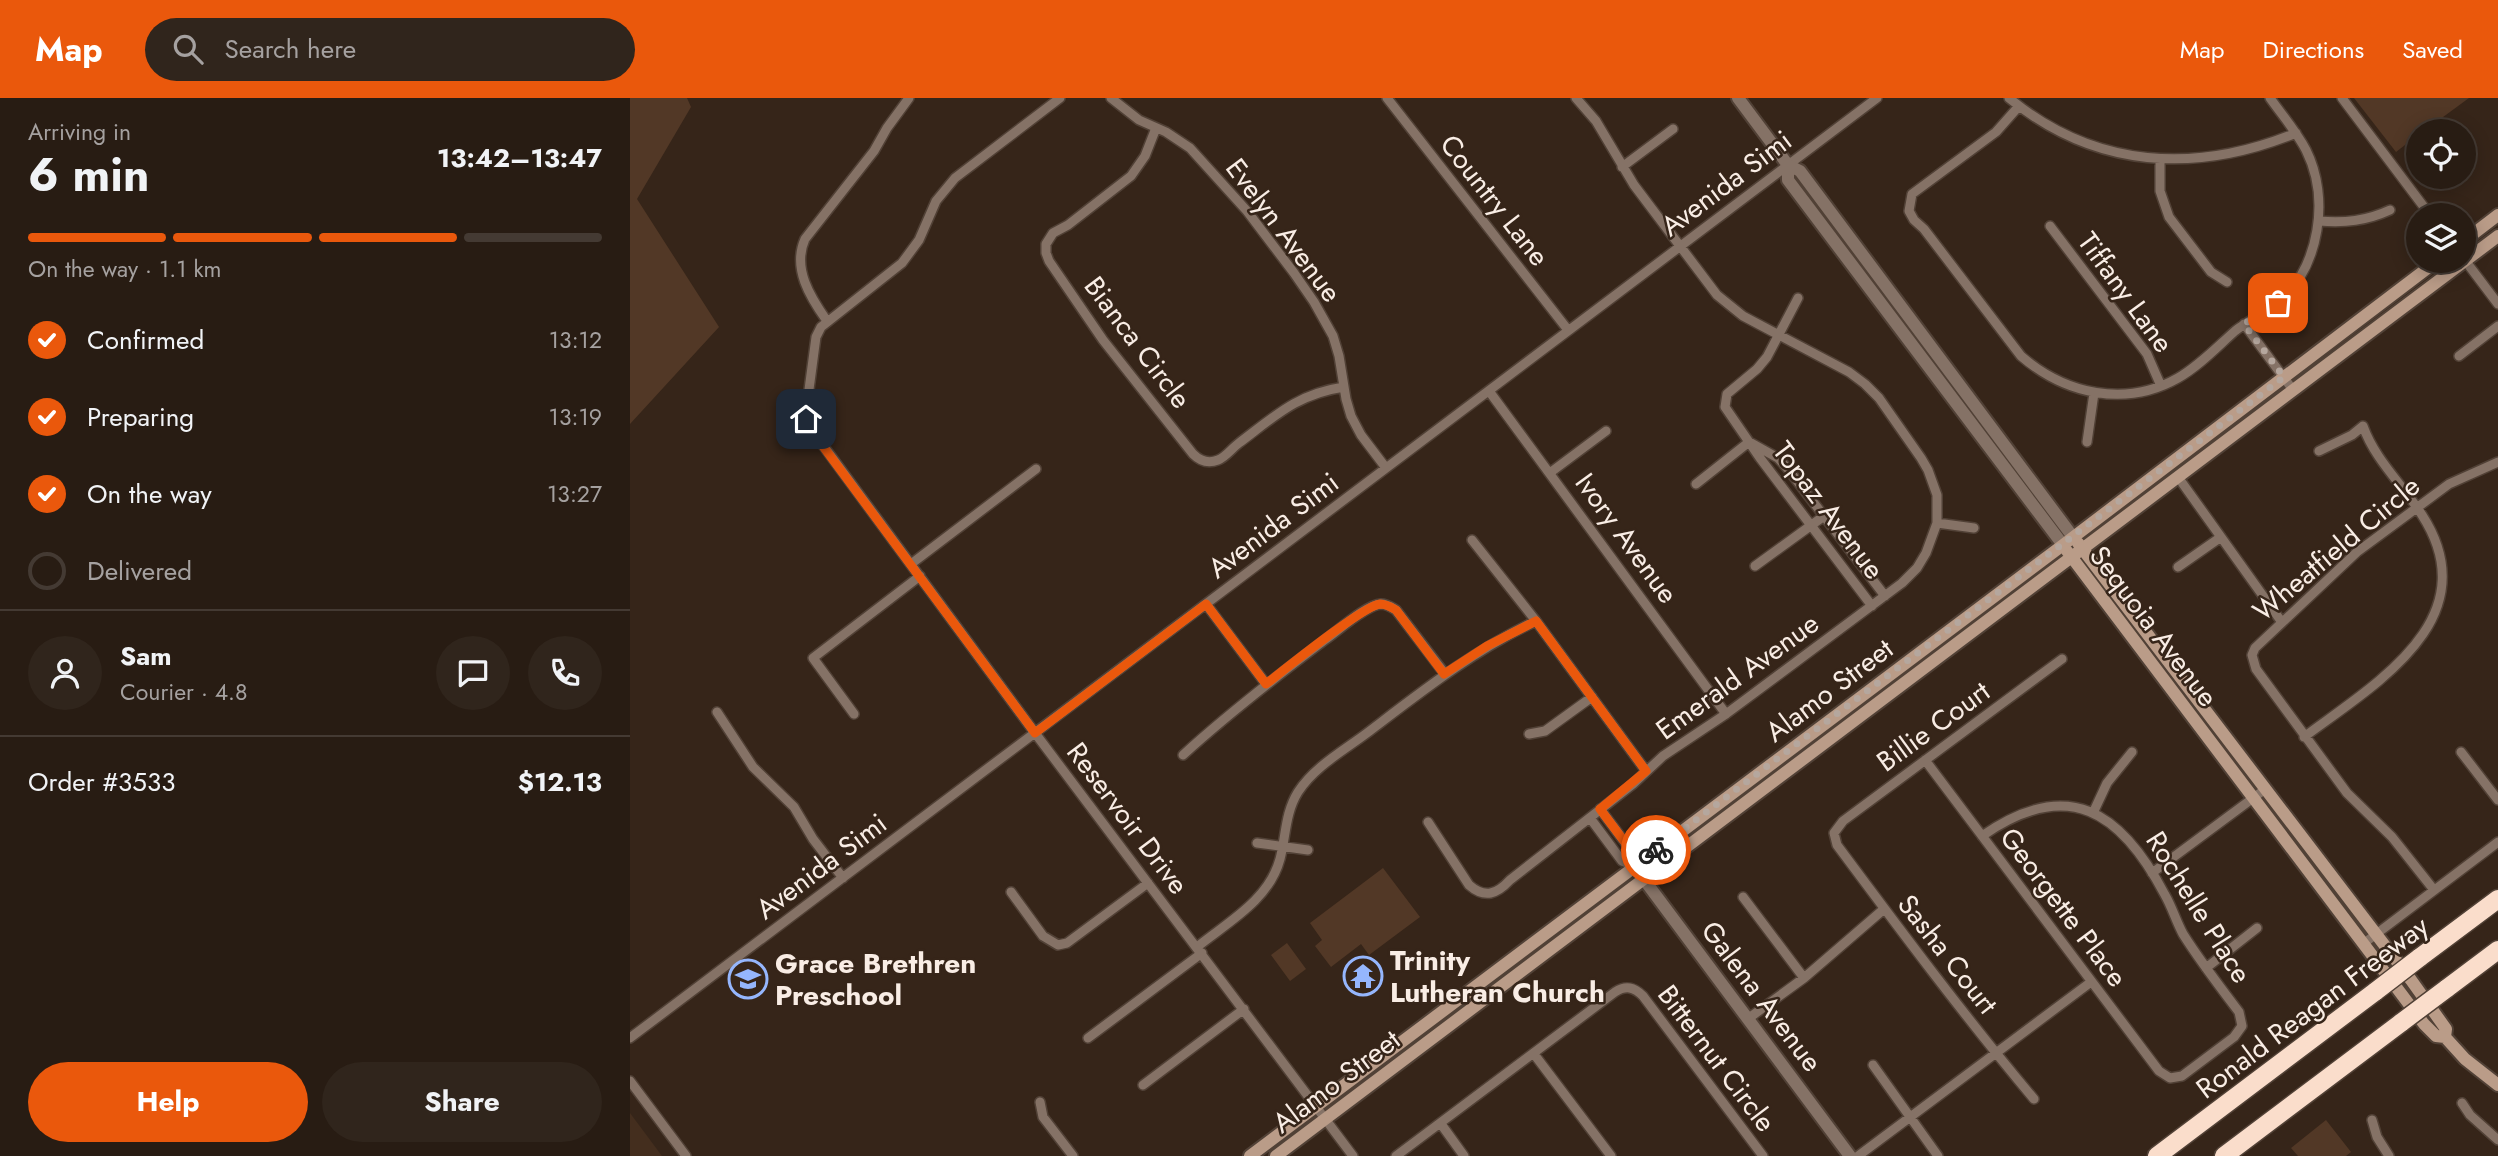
<!DOCTYPE html>
<meta charset="utf-8">
<style>
body{margin:0;font-family:Jost,sans-serif;background:#30251c;color:#f1f3f6;height:100vh;display:flex;flex-direction:column;font-size:26px;white-space:nowrap}
*{box-sizing:border-box;margin:0}
p{font-size:23px;color:#a5a1a0}
.icon{flex:none;width:38px;height:38px;fill:none;stroke:currentColor;stroke-width:2;stroke-linecap:round;stroke-linejoin:round}
.map{position:relative;flex:1;overflow:hidden}
.panel{display:flex;flex-direction:column;background:#281c13;width:630px}
.panel>*{flex:none}
.tools{position:absolute;left:1776px;top:21px;display:grid;gap:14px}
.tools a{display:grid;place-items:center;width:70px;height:70px;border-radius:50%;background:#281c13;box-shadow:0 4px 18px #0003,0 0 0 2px #443a33;font-size:35px}
.pin{position:absolute;display:grid;place-items:center;width:60px;height:60px;color:#fff;margin:-30px;border-radius:14px;box-shadow:0 4px 10px #0006}
.courier{position:absolute;display:grid;place-items:center;width:70px;height:70px;margin:-35px;border:5px solid #ea580c;border-radius:50%;background:#fff;color:#222;box-shadow:0 2px 9px #0007}
.summary em{font-style:normal;font-weight:700}
.summary div{display:flex;flex-direction:column-reverse}
.summary{display:flex;align-items:center;justify-content:space-between;height:119px;padding:0 28px}
h1{font-size:46px;font-weight:700;line-height:52px}
.bar{display:grid;grid-template-columns:repeat(4,1fr);gap:10px 7px;align-content:center;height:84px;padding:0 28px}
.bar i{height:9px;border-radius:5px;background:#443a33}
.bar .current{background:#ea580c}
.bar p{grid-column:span 4}
.line{display:flex;align-items:center;gap:18px;padding:0 28px;border-top:2px solid #443a33}
.line div{flex:1}
.round{display:grid;place-items:center;flex:none;width:74px;height:74px;border-radius:37px;background:#30251c}
ol{padding:0 28px;list-style:none}
li{display:flex;align-items:center;gap:21px;height:77px}
li p{margin-inline-start:auto}
li .icon{padding:7px;border-radius:50%;background:#ea580c;color:#fff;stroke-width:4}
li:last-child{color:#a5a1a0}
li i{width:38px;height:38px;border:4px solid #443a33;border-radius:50%}
.action{display:flex;gap:14px;margin-top:auto;padding:14px 28px}
.action a{flex:1;height:80px;border-radius:42px;background:#ea580c;color:#fff;font-size:28px;font-weight:700;line-height:80px;text-align:center}
.action a+a{background:#30251c;color:#f1f3f6}
header{display:flex;align-items:center;gap:42px;box-sizing:border-box;height:98px;padding:0 35px;background:#ea580c;color:#fff}
header strong{font-size:33px}
nav{display:flex;gap:38px;margin-inline-start:auto;font-size:24px}
.search{width:490px;height:63px;background:#30251c;display:flex;align-items:center;gap:18px;box-sizing:border-box;padding:0 24px;border-radius:38px;color:#a5a1a0;font-size:26px}
main{display:flex;flex:1;min-height:0}
.map>svg:first-child{display:block}
.built{fill:#442e1e}
.green{fill:#523826}
.lines{fill:none;stroke-linecap:round;stroke-linejoin:round}
.minor-casing{stroke:#514136;stroke-width:12}
.tertiary-casing{stroke:#514136;stroke-width:16}
.secondary-casing{stroke:#514136;stroke-width:16}
.motorway-casing{stroke:#514136;stroke-width:21}
.minor{stroke:#857266;stroke-width:9}
.tertiary{stroke:#857266;stroke-width:12}
.secondary{stroke:#ba9c88;stroke-width:12}
.motorway{stroke:#faddcb;stroke-width:18}
.motorway-bridge-casing{stroke:#514136;stroke-width:21;stroke-linecap:butt}
.motorway-bridge{stroke:#faddcb;stroke-width:18}
.done{stroke:#b5a79e;stroke-width:7;stroke-dasharray:0 12.6}
.route{stroke:#ea580c;stroke-width:9}
.labels{text-anchor:middle;stroke-width:5;stroke-linejoin:round;paint-order:stroke}
.street-label{font-size:28px;fill:#f9ede5;stroke:#362519}
.poi-label{font-size:28px;font-weight:bold;fill:#f9ede5;stroke:#362519;text-anchor:start}
</style>
<header>
<strong>Map</strong>
<div class="search"><svg class="icon" aria-label="search" viewBox="0 0 24 24"><circle cx="10" cy="10" r="6"/><path d="M15 15l6 6"/></svg>Search here</div>
<nav><a>Map</a><a>Directions</a><a>Saved</a></nav>
</header>
<main>
<section class="panel">
<div class="summary"><div><h1>6 min</h1><p>Arriving in</p></div><em>13:42–13:47</em></div>
<div class="bar"><i class="current"></i><i class="current"></i><i class="current"></i><i></i><p>On the way · 1.1 km</p></div>
<ol>
<li><svg class="icon" aria-label="check" viewBox="0 0 24 24"><path d="M5 12l5 5 9-10"/></svg>Confirmed<p>13:12</p></li>
<li><svg class="icon" aria-label="check" viewBox="0 0 24 24"><path d="M5 12l5 5 9-10"/></svg>Preparing<p>13:19</p></li>
<li><svg class="icon" aria-label="check" viewBox="0 0 24 24"><path d="M5 12l5 5 9-10"/></svg>On the way<p>13:27</p></li>
<li><i></i>Delivered</li>
</ol>
<div class="line" style="height:126px"><a class="round"><svg class="icon" aria-label="person" viewBox="0 0 24 24"><circle cx="12" cy="8" r="4"/><path d="M4 21q1-7 8-7t8 7"/></svg></a><div><b>Sam</b><p>Courier · 4.8</p></div><a class="round"><svg class="icon" aria-label="chat" viewBox="0 0 24 24"><path d="M4 5h16v11H9l-5 4z"/></svg></a><a class="round"><svg class="icon" aria-label="phone" viewBox="0 0 24 24"><path d="M5 4h4l2 5-3 2q2 4 5 5l2-3 5 2v4C11 20 4 13 5 4z"/></svg></a></div>
<div class="line" style="height:91px"><div>Order #3533</div><b>$12.13</b></div>
<div class="action"><a>Help</a><a>Share</a></div>
</section>
<div class="map">
<svg width="1868" height="1058" viewBox="0 0 1868 1058">
<rect width="100%" height="100%" fill="#362519"/>
<path class="built" d="M0 1015 32 1058H0Z"/>
<path class="green" d="M0 0H57L61 9 7 101 89 229 0 326Z
M1724 0H1839L1794 33H1788V37L1766 54Z
M753 770 790 819 739 857 731 846 701 869 685 848 692 842 680 825Z
M657 845 676 871 660 883 641 857Z
M1696 1022 1721 1054 1716 1058H1668L1661 1050Z"/>
<g class="lines">
<defs>
<path id="minor" d="M430 0 325 80 306 103 289 142 272 165 191 229 186 239 176 314 178 327 405 635 723 1058
M481 0 509 22 536 34 560 50 617 113 664 175 684 204 703 238 709 258 716 301 721 318 731 337 756 370
M757 0 938 232
M1379 0C1465 71 1566 76 1666 35
M1712 0 1800 117
M1389 8 1366 34 1282 96 1279 113 1284 122 1294 131 1391 258C1435 296 1495 310 1548 280 1569 268 1587 249 1605 233 1619 222 1636 215 1649 204 1690 168 1700 100 1676 52 1666 33 1652 17 1640 0
M526 30 515 58 501 78 438 127 423 135 416 146V155L419 163 473 242 563 356C570 363 578 366 588 362 596 359 601 351 609 345 645 318 667 296 714 289
M1530 61V93L1539 119 1581 174 1597 184
M992 69 1043 31
M1689 123C1715 125 1736 123 1760 112
M1420 128 1517 256 1531 288
M1834 161 1868 206
M1168 200 1137 259 1127 271 1097 296 1095 309 1130 360 1242 508
M197 223C180 199 162 170 175 141L244 53 257 30 279 0
M1614 226 1663 292
M1829 258 1868 228
M859 293 1096 616
M1457 344 1464 295
M1121 345 1148 360 1158 371 1255 498
M921 374 976 333
M1548 379 1651 523
M1066 386 1119 344
M1307 425 1344 430
M842 442 906 523 1016 673
M281 466 406 371
M1125 468 1194 418
M1548 469 1591 439
M576 506 636 586
M87 614 123 669 164 709 183 741 213 780
M224 616 183 560 290 478
M899 636 915 633 962 599
M1674 639C1745 586 1859 521 1792 417 1773 387 1745 362 1733 328L1722 337 1689 353
M1831 654 1868 702
M553 657C599 615 647 578 696 541 709 532 736 507 751 506 757 506 761 509 766 512L815 576
M1295 662 1529 973 1540 980 1552 978 1604 939 1612 928 1609 914C1590 889 1570 863 1553 836 1546 823 1542 809 1535 797 1491 713 1438 678 1352 738
M970 711 1003 755 1004 768
M1463 715 1477 685 1502 654
M960 720 992 763 1004 768
M798 724 839 787C855 801 867 796 880 782L1003 686 1033 658 1096 616 1272 485 1287 470 1296 455 1307 425V397L1298 372 1291 360 1249 300 1235 286 1219 274 1113 218 1087 197 1004 87 966 23 946 0
M627 745 678 752
M1522 775 1634 692
M1804 792 1762 739 1717 695 1626 571 1622 557 1625 550 1727 454 1819 386 1868 364
M381 794 413 838 428 847 437 845 518 785
M1113 799 1174 880
M1733 846 1868 744
M567 849C598 824 639 802 650 761 656 738 655 715 668 694 684 669 713 653 737 635 791 594 844 552 906 523
M1576 870 1627 830
M1119 920 1174 880 1254 811
M0 940 1247 0
M458 940 572 855
M904 956 981 1058
M1243 967 1308 1058
M0 983 56 1058
M513 987 614 911
M1404 1001C1335 919 1271 833 1207 747L1204 735 1213 723 1432 561
M410 1004 413 1019 443 1058
M1832 1005 1840 1017 1868 1042
M1742 1022 1747 1039 1759 1058
M811 1026 834 1058
M766 1058 985 894C996 887 1004 889 1013 898L1133 1058
M1228 1058 1461 884"/>
<path id="tertiary" d="M1108 0 1158 67 1170 73 1443 439
M1158 67V82L1433 447
M1004 768 1220 1058"/>
<path id="secondary" d="M1834 143 1868 117
M1448 445 1781 882 1816 931 1815 939 1835 961 1868 987
M1437 453 1794 926 1806 938 1815 939
M620 1058 1433 447 1807 163
M646 1058 1868 138"/>
<path id="motorway" d="M1789 860 1868 801
M1816 891 1868 852
M1527 1058 1746 893
M1594 1058 1772 924"/>
</defs>
<use href="#minor" class="minor-casing"/>
<use href="#tertiary" class="tertiary-casing"/>
<use href="#secondary" class="secondary-casing"/>
<use href="#motorway" class="motorway-casing"/>
<use href="#minor" class="minor"/>
<use href="#tertiary" class="tertiary"/>
<use href="#secondary" class="secondary"/>
<use href="#motorway" class="motorway"/>
<defs>
<path id="motorway-bridge" d="M1746 893 1789 860
M1772 924 1816 891"/>
</defs>
<use href="#motorway-bridge" class="motorway-bridge-casing"/>
<use href="#motorway-bridge" class="motorway-bridge"/>
</g>
<g class="lines">
<path class="done" d="M1026 752 1654 279 1614 226 1648 205"/>
<path class="route" d="M176 321 181 332 405 635 576 506 636 586C654 572 733 508 750 506 756 506 761 509 766 512L814 576 857 548 906 523 1016 673 970 711 1003 755 1004 768 1026 752"/>
</g>
<defs>
<symbol id="temple-ring" viewBox="-11 -11 22 22"><circle r="9.5" fill="#362519" stroke="#95b6fd" stroke-width="1.5"/><path d="M0-6L5-2H3V0L6.5 2.5H4V6H1.5V3h-3V6H-4V2.5H-6.5L-3 0V-2H-5Z" fill="#95b6fd"/></symbol>
<symbol id="school-ring" viewBox="-11 -11 22 22"><circle r="9.5" fill="#362519" stroke="#95b6fd" stroke-width="1.5"/><path d="M0-5L7-2L0 1L-7-2ZM-4 1L0 2.5L4 1V4Q0 6-4 4Z" fill="#95b6fd"/></symbol>
</defs>
<g fill-rule="evenodd">
<use href="#temple-ring" x="711" y="856" width="44" height="44"/>
<use href="#school-ring" x="96" y="859" width="44" height="44"/>
</g>
<g class="labels">
<g class="street-label">
<text transform="translate(1096 85) rotate(-37)" y="10">Avenida Simi</text>
<text transform="translate(865 102) rotate(52)" y="10">Country Lane</text>
<text transform="translate(654 132) rotate(53)" y="10">Evelyn Avenue</text>
<text transform="translate(1496 194) rotate(54)" y="10">Tiffany Lane</text>
<text transform="translate(508 244) rotate(53)" y="10">Bianca Circle</text>
<text transform="translate(1199 412) rotate(53)" y="10">Topaz Avenue</text>
<text transform="translate(643 427) rotate(-37)" y="10">Avenida Simi</text>
<text transform="translate(997 440) rotate(54)" y="10">Ivory Avenue</text>
<text transform="translate(1706 450) rotate(-40)" y="10">Wheatfield Circle</text>
<text transform="translate(1524 528) rotate(53)" y="10">Sequoia Avenue</text>
<text transform="translate(1107 578) rotate(-36)" y="10">Emerald Avenue</text>
<text transform="translate(1199 592) rotate(-37)" y="10">Alamo Street</text>
<text transform="translate(1303 628) rotate(-36)" y="10">Billie Court</text>
<text transform="translate(498 720) rotate(53)" y="10">Reservoir Drive</text>
<text transform="translate(191 768) rotate(-37)" y="10">Avenida Simi</text>
<text transform="translate(1434 809) rotate(53)" y="10">Georgette Place</text>
<text transform="translate(1569 809) rotate(58)" y="10">Rochelle Place</text>
<text transform="translate(1318 856) rotate(52)" y="10">Sasha Court</text>
<text transform="translate(1132 898) rotate(53)" y="10">Galena Avenue</text>
<text transform="translate(1682 909) rotate(-37)" y="10">Ronald Reagan Freeway</text>
<text transform="translate(1087 960) rotate(53)" y="10">Bitternut Circle</text>
<text transform="translate(706 983) rotate(-37)" y="10">Alamo Street</text>
</g>
<g class="poi-label">
<text x="760" y="872">Trinity<tspan x="760" dy="32">Lutheran Church</tspan></text>
<text x="145" y="875">Grace Brethren<tspan x="145" dy="32">Preschool</tspan></text>
</g>
</g>
</svg>
<div class="tools">
<a><svg class="icon" aria-label="locate" viewBox="0 0 24 24"><circle cx="12" cy="12" r="6"/><path d="M12 2v4M12 18v4M2 12h4M18 12h4"/></svg></a>
<a><svg class="icon" aria-label="layers" viewBox="0 0 24 24"><path d="M12 4l9 5-9 5-9-5zM3 14l9 5 9-5"/></svg></a>
</div>
<div class="pin" style="left:1648px;top:205px;background:#ea580c"><svg class="icon" aria-label="bag" viewBox="0 0 24 24"><path d="M5 8h14l-1 12H6zM9 8a3 3 0 0 1 6 0"/></svg></div>
<div class="pin" style="left:176px;top:321px;background:#1f2937"><svg class="icon" aria-label="home" viewBox="0 0 24 24"><path d="M3 11l9-7 9 7M6 9v11h12V9"/></svg></div>
<div class="courier" style="left:1026px;top:752px"><svg class="icon" aria-label="bike" viewBox="0 0 24 24"><circle cx="6" cy="16" r="4"/><circle cx="18" cy="16" r="4"/><path d="M6 16l4-8h5l3 8M10 8l3 8H6M13 5h3"/></svg></div>
</div>
</main>
